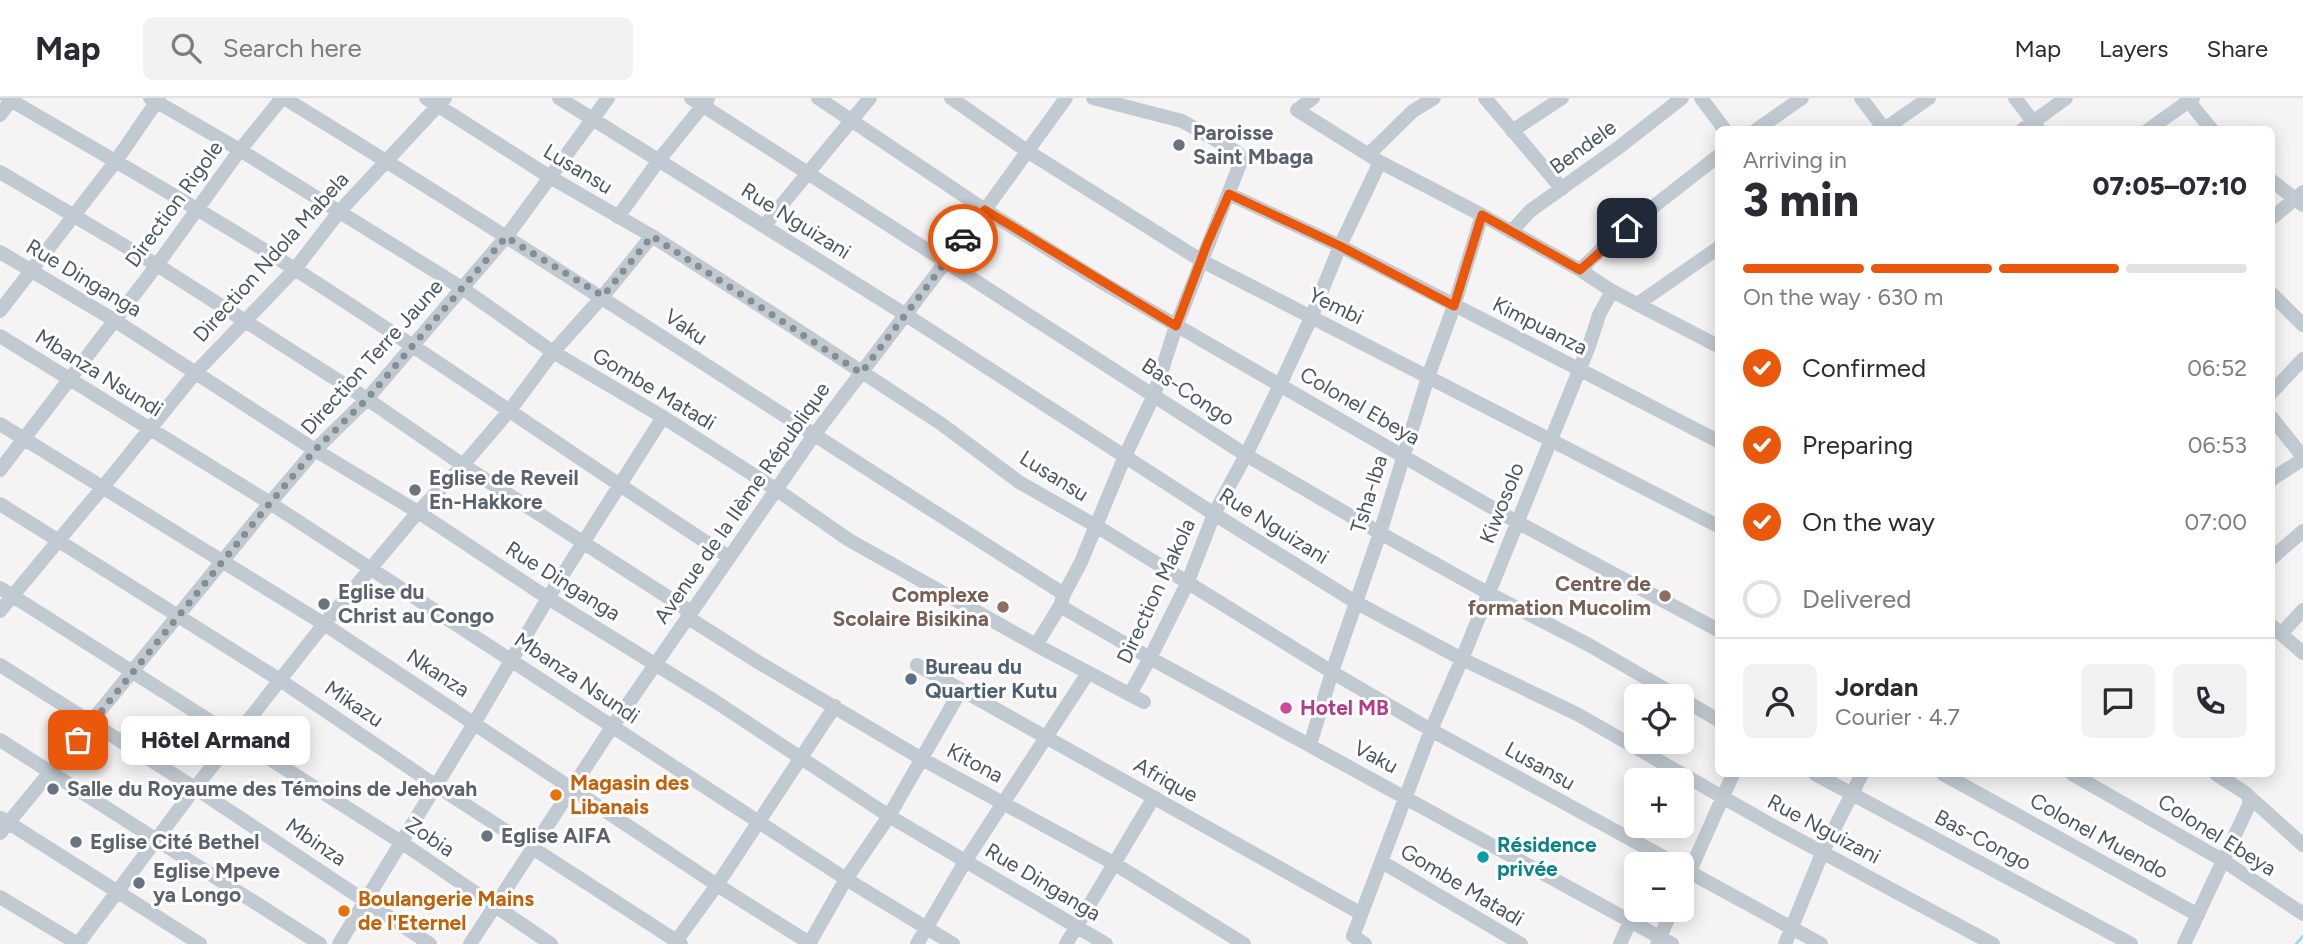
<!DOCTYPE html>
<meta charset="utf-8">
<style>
body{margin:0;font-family:Figtree,sans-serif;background:#f2f2f3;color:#2b2b33;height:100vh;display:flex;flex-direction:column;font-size:26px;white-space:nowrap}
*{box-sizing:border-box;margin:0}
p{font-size:23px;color:#7c7c81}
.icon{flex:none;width:38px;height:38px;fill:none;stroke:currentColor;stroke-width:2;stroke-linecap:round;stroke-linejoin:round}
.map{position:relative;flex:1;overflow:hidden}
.side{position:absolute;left:1715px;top:28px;width:560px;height:651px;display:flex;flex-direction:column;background:#fff;border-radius:10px;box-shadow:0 4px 18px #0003}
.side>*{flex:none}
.tools{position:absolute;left:1624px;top:586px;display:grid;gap:14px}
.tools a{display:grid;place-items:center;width:70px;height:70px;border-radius:10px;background:#fff;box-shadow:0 4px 18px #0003;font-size:35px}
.pin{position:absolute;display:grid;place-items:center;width:60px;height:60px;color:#fff;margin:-30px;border-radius:14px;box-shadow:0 4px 10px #0006}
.courier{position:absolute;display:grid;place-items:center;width:70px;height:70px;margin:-35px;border:5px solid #ea580c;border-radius:50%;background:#fff;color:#222;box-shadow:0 2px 9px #0007}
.bubble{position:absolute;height:49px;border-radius:10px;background:#fff;box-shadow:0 4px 18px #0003;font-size:23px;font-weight:800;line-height:49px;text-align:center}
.overview em{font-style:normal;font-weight:800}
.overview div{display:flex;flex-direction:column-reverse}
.overview{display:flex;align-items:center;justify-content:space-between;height:119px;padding:0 28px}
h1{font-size:46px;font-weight:800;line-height:52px}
.bar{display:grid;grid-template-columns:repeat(4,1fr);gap:10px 7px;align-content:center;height:84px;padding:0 28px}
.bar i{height:9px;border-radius:5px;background:#e1e1e2}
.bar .current{background:#ea580c}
.bar p{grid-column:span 4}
.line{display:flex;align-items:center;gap:18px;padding:0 28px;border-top:2px solid #e1e1e2}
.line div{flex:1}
.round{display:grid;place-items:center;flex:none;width:74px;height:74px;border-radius:10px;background:#f2f2f3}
ol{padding:0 28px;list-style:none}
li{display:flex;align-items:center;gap:21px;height:77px}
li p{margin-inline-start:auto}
li .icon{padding:7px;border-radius:50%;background:#ea580c;color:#fff;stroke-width:4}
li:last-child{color:#7c7c81}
li i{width:38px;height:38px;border:4px solid #e1e1e2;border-radius:50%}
header{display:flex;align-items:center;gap:42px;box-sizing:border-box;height:98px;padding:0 35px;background:#fff;border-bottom:2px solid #e1e1e2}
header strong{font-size:33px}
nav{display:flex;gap:38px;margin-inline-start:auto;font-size:24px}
.search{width:490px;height:63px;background:#f2f2f3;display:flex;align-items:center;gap:18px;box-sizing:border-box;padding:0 24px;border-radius:10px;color:#7c7c81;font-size:26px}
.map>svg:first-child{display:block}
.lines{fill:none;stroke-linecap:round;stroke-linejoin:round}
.stream{stroke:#90daee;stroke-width:2.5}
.minor{stroke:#c1cad2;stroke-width:14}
.done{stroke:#868d94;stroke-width:7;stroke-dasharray:0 12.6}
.route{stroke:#ea580c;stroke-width:9}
.worship-dot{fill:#6b7280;stroke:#fff;stroke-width:2.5}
.education-dot{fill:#8d6e63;stroke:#fff;stroke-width:2.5}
.service-dot{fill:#5c6f8a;stroke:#fff;stroke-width:2.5}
.hotel-dot{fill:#d1479c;stroke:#fff;stroke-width:2.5}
.food-dot{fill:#e8710a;stroke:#fff;stroke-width:2.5}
.culture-dot{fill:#0f9aa8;stroke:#fff;stroke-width:2.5}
.labels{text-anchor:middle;stroke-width:6;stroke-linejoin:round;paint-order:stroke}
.worship-label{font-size:21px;font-weight:bold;fill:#5b616d;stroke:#fff;text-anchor:start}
.street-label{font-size:21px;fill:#4a5661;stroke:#fff}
.education-label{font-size:21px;font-weight:bold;fill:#785e54;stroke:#fff;text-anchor:end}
.service-label{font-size:21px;font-weight:bold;fill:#4e5e75;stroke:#fff;text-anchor:start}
.hotel-label{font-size:21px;font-weight:bold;fill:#b23c85;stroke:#fff;text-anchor:start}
.food-label{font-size:21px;font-weight:bold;fill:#c56008;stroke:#fff;text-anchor:start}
.culture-label{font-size:21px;font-weight:bold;fill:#0d838f;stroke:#fff;text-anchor:start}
</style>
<header>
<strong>Map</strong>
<div class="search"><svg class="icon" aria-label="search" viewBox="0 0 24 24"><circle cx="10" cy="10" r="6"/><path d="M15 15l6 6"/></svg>Search here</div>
<nav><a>Map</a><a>Layers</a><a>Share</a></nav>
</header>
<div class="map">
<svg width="2303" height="846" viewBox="0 0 2303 846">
<rect width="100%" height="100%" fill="#f5f3f3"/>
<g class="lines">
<path class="stream" d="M2296 846 2303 838"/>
<path class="minor" d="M7 0C102 56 199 110 293 170 440 263 582 364 729 459
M150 0 240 52 462 190 553 254 663 319 777 392 849 442 1036 547 1144 604
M284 0C547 161 803 332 1064 496
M426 0 550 79 652 138 773 216 940 325 1019 384 1098 429 1332 574 1431 632 1676 766
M559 0 906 217 1214 416 1357 505 1462 561 1577 616 1775 729 1993 846
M691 0 1246 357 1380 435 1488 495 1589 547 1677 598
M818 0 985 112 1103 185 1517 424 1718 532
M951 0 1027 53 1202 163 1718 428
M1313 0 1297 12 1380 64 1482 117 1580 172 1612 193 1718 248
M1485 0 1562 91
M1701 0 1725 32
M1861 0 1885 32
M2015 0 2038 30
M2186 0 2212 32
M0 17 13 0
M1756 32 1802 0
M1883 32 1929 0
M2022 32 2066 0
M2148 32 2193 0
M1512 33 1562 0
M1369 56 1413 13 1434 0
M0 74 157 167 245 223 367 301 463 367 691 514
M2272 83 2303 107
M1229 96 1340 148 1718 343
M618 119 659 62 708 1
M2272 120 2303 94
M764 128 870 0
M1511 134 1530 113 1618 50 1682 0
M0 154 114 222 315 352 418 414 548 500 713 602 889 718 1106 846
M1580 172 1611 142 1718 58
M2272 196 2303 227
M1639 205 1718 150
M0 213 116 63 159 0
M0 238 270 405 846 781 953 846
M2272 294 2303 261
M2272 320 2303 359
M0 326 324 526 717 787 811 846
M0 372 157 167 240 52 282 0
M2272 381 2303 361
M0 406 280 582 435 687 681 846
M2272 460 2303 433
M0 490 401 744 551 846
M1060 508 1150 560 1672 846
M0 513 103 389 196 274 295 171 339 114 445 0
M687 519 758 564 922 661 1115 766 1244 846
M2272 528 2303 555
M2281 536 2303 512
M1036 547 1060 508 1064 496 1081 464 1125 358 1154 297 1176 228 1242 61 1237 54 1182 23 1093 0
M0 567 195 690 430 846
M917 567 1360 815
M1130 596 1150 560 1187 486 1214 416 1246 357 1280 287 1311 220 1340 148 1380 64
M1682 601 1718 622
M0 642 320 846
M1310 647 1332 574 1380 435 1428 279 1454 208 1482 117
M1815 676 2131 846
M1943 676 2198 817
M2072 676 2224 763 2303 816
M2216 676 2244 694 2303 747
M1 720 200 846
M0 735 270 405 315 352 367 301 506 139 608 0
M1382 764 1521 846
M1682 770 1821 846
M1682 791 1733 676
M0 799 78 846
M78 846 195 690 324 526 418 414 463 367 510 312 553 254 603 198 652 138
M339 846 475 624 548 500 663 319
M470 846 612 629 814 337 985 112 1066 0
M674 846 717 787 835 608
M809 846 846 781 889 718 961 592
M917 846 966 762 1088 575
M1066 846 1154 699
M1365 846 1353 838 1431 632 1462 561 1589 248 1599 217 1612 193
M1620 846 1636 810
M1657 846 1672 812
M1785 846 1823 753 1862 676
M2184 846 2249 707V700"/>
</g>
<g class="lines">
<path class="done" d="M78 642 270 405 315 352 367 301 506 139 603 198 652 138 861 275 963 141"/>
<path class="route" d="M963 141 985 112 1176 228 1207 146 1229 96 1340 148 1454 208 1482 117 1580 172 1627 130"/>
</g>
<g class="worship-dot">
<circle cx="1179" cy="47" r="7"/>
<circle cx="415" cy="392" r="7"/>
<circle cx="324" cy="506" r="7"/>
<circle cx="53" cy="691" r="7"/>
<circle cx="487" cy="738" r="7"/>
<circle cx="76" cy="744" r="7"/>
<circle cx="139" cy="785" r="7"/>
</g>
<g class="education-dot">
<circle cx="1665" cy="498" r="7"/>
<circle cx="1003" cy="509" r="7"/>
</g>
<circle class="service-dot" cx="911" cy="581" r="7"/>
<circle class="hotel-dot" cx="1286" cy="610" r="7"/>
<g class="food-dot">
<circle cx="556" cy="697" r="7"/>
<circle cx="344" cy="813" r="7"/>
</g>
<circle class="culture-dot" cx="1483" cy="759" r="7"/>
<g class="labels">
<g class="worship-label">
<text x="1193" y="42">Paroisse<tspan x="1193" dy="24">Saint Mbaga</tspan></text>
<text x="429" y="387">Eglise de Reveil<tspan x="429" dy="24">En-Hakkore</tspan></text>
<text x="338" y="501">Eglise du<tspan x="338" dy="24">Christ au Congo</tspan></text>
<text x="67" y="698">Salle du Royaume des Témoins de Jehovah</text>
<text x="501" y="745">Eglise AIFA</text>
<text x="90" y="751">Eglise Cité Bethel</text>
<text x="153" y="780">Eglise Mpeve<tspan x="153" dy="24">ya Longo</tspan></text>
</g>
<g class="street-label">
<text transform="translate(1583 49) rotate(-36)" y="7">Bendele</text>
<text transform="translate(578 71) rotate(31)" y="7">Lusansu</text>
<text transform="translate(174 106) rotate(-54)" y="7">Direction Rigole</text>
<text transform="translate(796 123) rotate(32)" y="7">Rue Nguizani</text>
<text transform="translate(271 159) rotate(-48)" y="7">Direction Ndola Mabela</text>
<text transform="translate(84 180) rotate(31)" y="7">Rue Dinganga</text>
<text transform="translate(1336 208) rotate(26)" y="7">Yembi</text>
<text transform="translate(1540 228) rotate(27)" y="7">Kimpuanza</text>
<text transform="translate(686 229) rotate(34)" y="7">Vaku</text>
<text transform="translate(372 259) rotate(-48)" y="7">Direction Terre Jaune</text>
<text transform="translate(99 275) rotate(32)" y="7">Mbanza Nsundi</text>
<text transform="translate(654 291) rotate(31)" y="7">Gombe Matadi</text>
<text transform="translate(1188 294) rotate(33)" y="7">Bas-Congo</text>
<text transform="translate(1360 308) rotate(30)" y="7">Colonel Ebeya</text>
<text transform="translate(1054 378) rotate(32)" y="7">Lusansu</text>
<text transform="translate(1369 396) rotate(-73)" y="7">Tsha-Iba</text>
<text transform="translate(742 405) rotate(-55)" y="7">Avenue de la IIème République</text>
<text transform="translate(1502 405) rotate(-68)" y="7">Kiwosolo</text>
<text transform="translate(1274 428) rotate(32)" y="7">Rue Nguizani</text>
<text transform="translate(563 483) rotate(32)" y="7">Rue Dinganga</text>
<text transform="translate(1156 493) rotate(-65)" y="7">Direction Makola</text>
<text transform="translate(438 575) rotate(33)" y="7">Nkanza</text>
<text transform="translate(577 580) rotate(34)" y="7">Mbanza Nsundi</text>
<text transform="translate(354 606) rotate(34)" y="7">Mikazu</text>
<text transform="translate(1376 659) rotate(28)" y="7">Vaku</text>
<text transform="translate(975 665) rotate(28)" y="7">Kitona</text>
<text transform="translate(1540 668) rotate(29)" y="7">Lusansu</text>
<text transform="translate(1166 682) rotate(29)" y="7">Afrique</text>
<text transform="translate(1824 731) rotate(28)" y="7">Rue Nguizani</text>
<text transform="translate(2217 737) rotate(32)" y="7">Colonel Ebeya</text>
<text transform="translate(2099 738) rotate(29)" y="7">Colonel Muendo</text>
<text transform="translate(430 739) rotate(34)" y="7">Zobia</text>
<text transform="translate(1983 742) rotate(28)" y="7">Bas-Congo</text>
<text transform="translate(316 744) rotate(34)" y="7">Mbinza</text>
<text transform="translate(1043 784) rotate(31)" y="7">Rue Dinganga</text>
<text transform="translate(1462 787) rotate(31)" y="7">Gombe Matadi</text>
</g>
<g class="education-label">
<text x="1651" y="493">Centre de<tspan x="1651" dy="24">formation Mucolim</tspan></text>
<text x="989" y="504">Complexe<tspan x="989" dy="24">Scolaire Bisikina</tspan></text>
</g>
<g class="service-label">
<text x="925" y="576">Bureau du<tspan x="925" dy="24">Quartier Kutu</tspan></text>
</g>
<g class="hotel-label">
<text x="1300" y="617">Hotel MB</text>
</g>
<g class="food-label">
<text x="570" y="692">Magasin des<tspan x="570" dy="24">Libanais</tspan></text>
<text x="358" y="808">Boulangerie Mains<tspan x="358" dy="24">de l'Eternel</tspan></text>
</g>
<g class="culture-label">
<text x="1497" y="754">Résidence<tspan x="1497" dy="24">privée</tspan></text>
</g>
</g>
</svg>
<div class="tools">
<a><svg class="icon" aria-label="locate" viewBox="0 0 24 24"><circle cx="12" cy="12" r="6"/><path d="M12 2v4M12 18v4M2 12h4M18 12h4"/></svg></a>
<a>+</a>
<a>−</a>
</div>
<div class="pin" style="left:78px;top:642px;background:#ea580c"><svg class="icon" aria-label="bag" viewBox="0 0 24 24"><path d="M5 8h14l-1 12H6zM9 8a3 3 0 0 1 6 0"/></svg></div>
<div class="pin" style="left:1627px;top:130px;background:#1f2937"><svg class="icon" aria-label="home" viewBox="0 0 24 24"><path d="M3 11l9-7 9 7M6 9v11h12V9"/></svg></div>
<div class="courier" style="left:963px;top:141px"><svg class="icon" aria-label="car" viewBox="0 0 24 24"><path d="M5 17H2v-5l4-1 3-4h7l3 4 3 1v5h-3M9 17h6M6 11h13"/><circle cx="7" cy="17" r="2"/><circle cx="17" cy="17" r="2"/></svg></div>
<div class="bubble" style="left:121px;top:618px;width:189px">Hôtel Armand</div>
<section class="side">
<div class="overview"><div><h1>3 min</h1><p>Arriving in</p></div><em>07:05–07:10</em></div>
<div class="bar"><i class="current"></i><i class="current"></i><i class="current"></i><i></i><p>On the way · 630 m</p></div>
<ol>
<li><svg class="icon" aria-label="check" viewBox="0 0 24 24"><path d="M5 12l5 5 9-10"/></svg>Confirmed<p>06:52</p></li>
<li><svg class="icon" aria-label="check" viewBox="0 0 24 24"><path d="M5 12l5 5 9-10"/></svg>Preparing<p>06:53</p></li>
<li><svg class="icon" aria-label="check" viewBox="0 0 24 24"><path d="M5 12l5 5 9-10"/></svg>On the way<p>07:00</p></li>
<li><i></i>Delivered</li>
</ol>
<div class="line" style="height:126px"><a class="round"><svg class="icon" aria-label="person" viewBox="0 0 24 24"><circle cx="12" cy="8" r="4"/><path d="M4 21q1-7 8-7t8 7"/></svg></a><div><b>Jordan</b><p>Courier · 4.7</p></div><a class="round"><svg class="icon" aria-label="chat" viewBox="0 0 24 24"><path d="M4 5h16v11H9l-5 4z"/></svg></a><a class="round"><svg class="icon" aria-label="phone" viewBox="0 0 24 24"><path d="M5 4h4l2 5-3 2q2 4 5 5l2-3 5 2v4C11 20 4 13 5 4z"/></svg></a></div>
</section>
</div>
